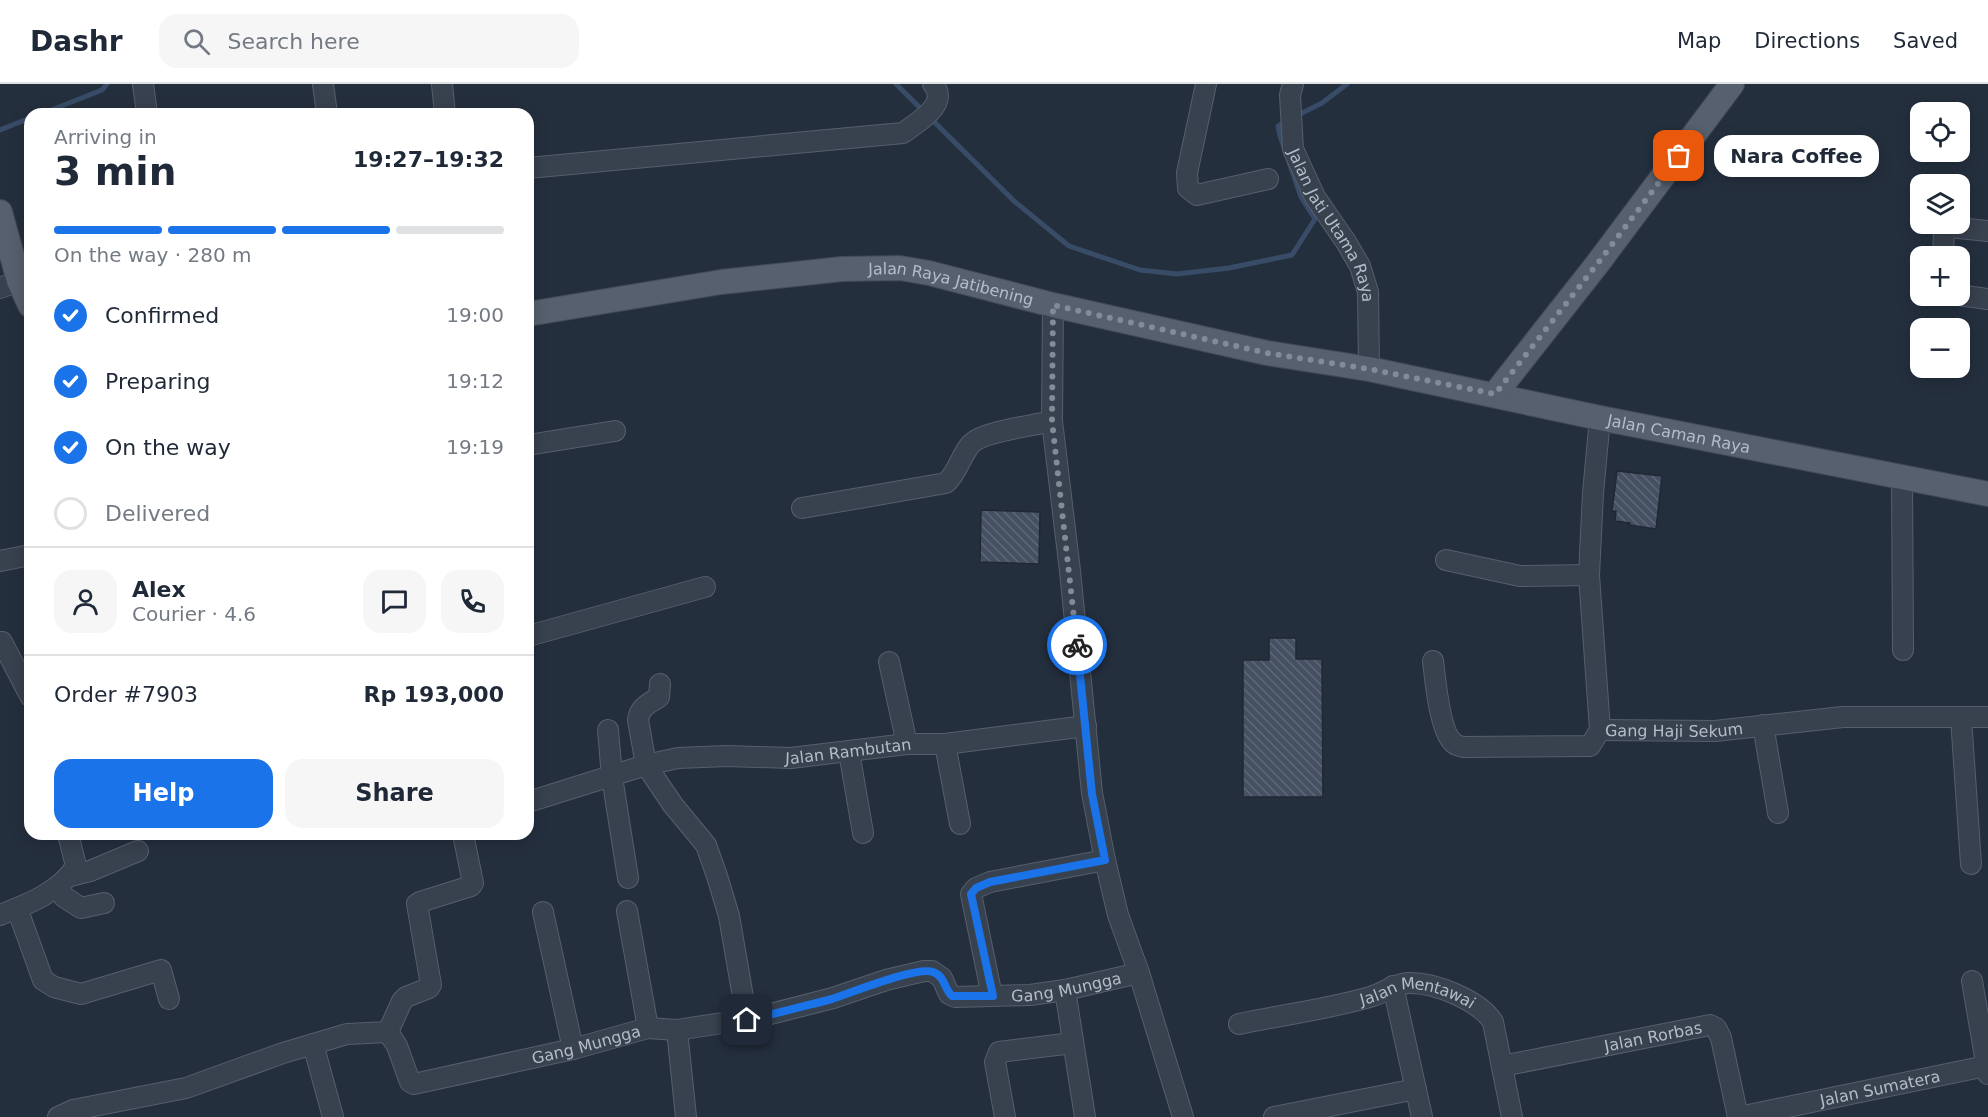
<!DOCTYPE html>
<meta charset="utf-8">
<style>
body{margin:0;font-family:"DejaVu Sans",sans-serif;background:#f6f6f7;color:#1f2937;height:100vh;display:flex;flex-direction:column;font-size:22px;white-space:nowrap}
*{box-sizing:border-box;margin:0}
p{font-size:20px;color:#747a83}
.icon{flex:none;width:33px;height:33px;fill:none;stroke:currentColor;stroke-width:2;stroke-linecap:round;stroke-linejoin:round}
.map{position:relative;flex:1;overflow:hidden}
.sheet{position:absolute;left:24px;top:24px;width:510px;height:732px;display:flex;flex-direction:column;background:#fff;border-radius:18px;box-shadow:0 3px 15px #0003}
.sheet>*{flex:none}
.buttons{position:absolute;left:1910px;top:18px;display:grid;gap:12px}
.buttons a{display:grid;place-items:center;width:60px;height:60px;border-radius:12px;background:#fff;box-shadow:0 3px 15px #0003;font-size:30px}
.pin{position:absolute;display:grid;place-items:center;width:51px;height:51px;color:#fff;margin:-26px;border-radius:12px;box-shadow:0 3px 9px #0006}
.courier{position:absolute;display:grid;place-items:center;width:60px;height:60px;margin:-30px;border:4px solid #1a73e8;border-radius:50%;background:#fff;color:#222;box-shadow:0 2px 8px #0007}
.bubble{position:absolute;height:42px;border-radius:18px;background:#fff;box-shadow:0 3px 15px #0003;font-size:20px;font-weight:600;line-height:42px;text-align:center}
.headline em{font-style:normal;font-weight:600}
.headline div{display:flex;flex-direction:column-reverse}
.headline{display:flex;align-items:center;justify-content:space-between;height:102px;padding:0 30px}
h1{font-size:39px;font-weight:600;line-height:45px}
.bar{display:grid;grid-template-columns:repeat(4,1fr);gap:9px 6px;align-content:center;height:72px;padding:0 30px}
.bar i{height:8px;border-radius:4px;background:#e0e1e3}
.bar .selected{background:#1a73e8}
.bar p{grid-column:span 4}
.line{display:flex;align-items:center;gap:15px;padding:0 30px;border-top:2px solid #e0e1e3}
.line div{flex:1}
.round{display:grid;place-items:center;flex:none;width:63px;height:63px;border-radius:18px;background:#f6f6f7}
ol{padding:0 30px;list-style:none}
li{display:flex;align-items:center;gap:18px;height:66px}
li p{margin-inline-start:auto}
li .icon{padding:6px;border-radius:50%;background:#1a73e8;color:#fff;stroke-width:4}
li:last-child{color:#747a83}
li i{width:33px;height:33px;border:3px solid #e0e1e3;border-radius:50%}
.button{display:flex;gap:12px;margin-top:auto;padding:12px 30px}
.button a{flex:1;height:69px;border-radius:18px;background:#1a73e8;color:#fff;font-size:24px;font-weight:600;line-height:69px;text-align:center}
.button a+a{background:#f6f6f7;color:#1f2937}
header{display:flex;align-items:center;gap:36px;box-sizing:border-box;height:84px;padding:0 30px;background:#fff;border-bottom:2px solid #e0e1e3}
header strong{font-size:28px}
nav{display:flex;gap:33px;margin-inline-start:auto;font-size:21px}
.search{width:420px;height:54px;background:#f6f6f7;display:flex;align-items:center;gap:15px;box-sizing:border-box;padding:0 21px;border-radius:18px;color:#747a83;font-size:22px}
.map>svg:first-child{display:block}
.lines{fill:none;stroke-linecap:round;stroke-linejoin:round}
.stream{stroke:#394c67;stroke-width:5}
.building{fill:url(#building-back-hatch);stroke:#1f2835;stroke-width:1.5}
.minor-casing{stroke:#565f6c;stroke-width:22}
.major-casing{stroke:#414a57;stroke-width:26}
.minor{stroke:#38414e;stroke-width:20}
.major{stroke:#56606e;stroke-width:24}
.done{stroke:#828b98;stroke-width:6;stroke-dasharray:0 10.8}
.route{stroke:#1a73e8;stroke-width:8}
.labels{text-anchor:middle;stroke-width:5;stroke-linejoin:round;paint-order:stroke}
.street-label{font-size:16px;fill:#b4bcc9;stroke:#1d2633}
</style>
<header>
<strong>Dashr</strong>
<div class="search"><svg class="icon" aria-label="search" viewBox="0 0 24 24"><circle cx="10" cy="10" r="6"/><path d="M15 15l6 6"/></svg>Search here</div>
<nav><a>Map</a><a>Directions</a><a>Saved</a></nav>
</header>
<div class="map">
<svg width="1988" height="1033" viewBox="0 0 1988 1033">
<defs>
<pattern id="building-back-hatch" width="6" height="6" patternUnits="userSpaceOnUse" patternTransform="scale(1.5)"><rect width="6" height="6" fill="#455162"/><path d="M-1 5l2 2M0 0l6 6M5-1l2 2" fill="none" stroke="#5d6877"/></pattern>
</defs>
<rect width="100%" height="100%" fill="#242f3e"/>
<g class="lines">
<path class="stream" d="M896 0 1014 117 1069 162 1140 186 1177 190 1229 184 1292 171 1315 135 1301 113 1280 52 1278 42 1286 37
M41 30 102 6 107 0
M1294 33 1322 19 1347 0
M0 46 30 34"/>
</g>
<path class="building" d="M1617 387 1662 392 1656 445 1629 441 1630 439 1615 437 1616 427H1612Z
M981 426 1040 428 1039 480 980 478Z
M1269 554H1296V575H1322L1323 713H1243V576H1269Z"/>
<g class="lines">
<defs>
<g id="minor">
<path d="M143 0 147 30"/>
<path d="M323 0 327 30"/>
<path d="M442 0 445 30"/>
<path d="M1206 0 1187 89 1188 104 1197 111 1268 95"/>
<path id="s1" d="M1293 0 1290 11 1293 65 1315 113 1346 158 1360 182 1368 208 1369 285"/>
<path d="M528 84 903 49C918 38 950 20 933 0"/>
<path d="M1943 172 1944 148 1949 143 1988 147"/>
<path d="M0 204 19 197"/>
<path d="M1959 211 1988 215"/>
<path d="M1053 221 1052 337 1070 487 1092 709 1105 776 1118 831 1139 889 1183 1033"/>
<path d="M528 361 615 347"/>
<path d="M1902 393 1903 566"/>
<path d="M802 424 946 399C958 388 961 371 971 360 983 347 1033 342 1052 337"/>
<path d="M1446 476 1520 492 1589 491"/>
<path d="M0 477 30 471"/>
<path d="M528 552 705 503"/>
<path d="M0 558H2L30 612"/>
<path d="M1433 577C1435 594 1440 651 1455 660 1457 662 1461 662 1464 663L1590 662 1600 646"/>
<path d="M889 578 907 660"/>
<path d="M660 600 659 613C649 620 640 622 638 636L646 681 673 721 706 761 717 792 729 832 747 936"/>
<path d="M1961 634 1971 780"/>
<path d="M1763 641 1778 729"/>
<path d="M608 646 612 693 628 794"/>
<path id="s2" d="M1600 646 1715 647 1843 633H1988"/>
<path d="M1600 646 1589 491 1593 409 1600 334"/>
<path d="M945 660 960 740"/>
<path d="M849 668 863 749"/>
<path id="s3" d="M528 718 646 681 678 674 727 672 791 674 907 660H945L1086 642"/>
<path d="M70 792 90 787 138 767"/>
<path d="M59 803 64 813 81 824 104 819"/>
<path d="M17 824 43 896 54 903 81 910 161 886 169 915"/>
<path d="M627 827 648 944"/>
<path d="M543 828 573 965"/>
<path d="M0 831C28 820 60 808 76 782L68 750"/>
<path d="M1972 897 1988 990"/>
<path d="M1393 902 1422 1033"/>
<path d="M1065 906 1085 1033"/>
<path d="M992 912 971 810 976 804 990 798 1105 776"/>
<path id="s4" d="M1239 940C1282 931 1328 925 1370 913 1384 909 1394 900 1408 899 1434 898 1479 916 1493 938L1512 1033"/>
<path d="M677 946 686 1033"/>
<path id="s5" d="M388 948 397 962 410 998 414 1000 573 965 648 944 677 946 755 934 833 914 886 896 924 887H932L942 894 949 910 955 913 1030 911 1065 906 1139 889"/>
<path d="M388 948 402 917 406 913 429 904 431 901 417 820 420 818 471 802 473 799 463 750"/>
<path d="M313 960 333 1033"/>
<path id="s6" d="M1502 982 1710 941 1716 944 1721 954 1738 1033"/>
<path d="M58 1033 73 1026 186 1004 283 969 347 950 388 948"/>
<path d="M1005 1033 995 978 999 968 1073 959"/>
<path d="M1274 1033 1416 1005"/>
<path id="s7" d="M1739 1033 1986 982"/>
</g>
<g id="major">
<path d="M0 128 19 197 30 221"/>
<path id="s8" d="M528 230 721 198 842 185 900 184 929 189 1053 221 1267 269 1369 285 1600 334 1988 410"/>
<path d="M1495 310 1598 179 1732 0"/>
</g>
</defs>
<use href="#minor" class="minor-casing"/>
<use href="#major" class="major-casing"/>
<use href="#minor" class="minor"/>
<use href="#major" class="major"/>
</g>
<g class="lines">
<path class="done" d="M1077 561 1052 337 1053 221 1267 269 1369 285 1495 310 1598 179 1679 72"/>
<path class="route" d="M747 936C775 930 804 922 832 915 851 909 917 882 933 888 945 892 944 905 952 912H993L971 810 976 804 990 798 1105 776 1092 710 1077 561"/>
</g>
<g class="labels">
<g class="street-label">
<text dy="6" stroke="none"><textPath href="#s1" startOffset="152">Jalan Jati Utama Raya</textPath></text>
<text dy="6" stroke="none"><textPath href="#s8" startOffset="428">Jalan Raya Jatibening</textPath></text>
<text dy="6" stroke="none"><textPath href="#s8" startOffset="1172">Jalan Caman Raya</textPath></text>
<text dy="6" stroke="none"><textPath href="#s2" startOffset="74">Gang Haji Sekum</textPath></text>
<text dy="6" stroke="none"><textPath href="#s3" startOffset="327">Jalan Rambutan</textPath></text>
<text dy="6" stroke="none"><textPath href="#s5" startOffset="740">Gang Mungga</textPath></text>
<text dy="6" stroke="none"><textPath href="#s4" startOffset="184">Jalan Mentawai</textPath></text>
<text dy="6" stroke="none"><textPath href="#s6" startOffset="154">Jalan Rorbas</textPath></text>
<text dy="6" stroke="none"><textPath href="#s5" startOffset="236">Gang Mungga</textPath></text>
<text dy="6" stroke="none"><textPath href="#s7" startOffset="144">Jalan Sumatera</textPath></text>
</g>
</g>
</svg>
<div class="buttons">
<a><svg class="icon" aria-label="locate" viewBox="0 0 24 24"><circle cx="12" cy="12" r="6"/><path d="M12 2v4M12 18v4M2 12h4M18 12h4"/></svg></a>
<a><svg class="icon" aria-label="layers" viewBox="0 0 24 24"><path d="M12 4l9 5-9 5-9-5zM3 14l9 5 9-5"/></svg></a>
<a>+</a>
<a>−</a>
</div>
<div class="pin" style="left:1679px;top:72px;background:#ea580c"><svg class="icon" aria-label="bag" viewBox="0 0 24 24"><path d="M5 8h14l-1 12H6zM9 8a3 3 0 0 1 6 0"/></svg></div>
<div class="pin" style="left:747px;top:936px;background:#1f2937"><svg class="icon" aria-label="home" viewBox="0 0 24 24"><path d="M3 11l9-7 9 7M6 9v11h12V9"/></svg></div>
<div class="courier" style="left:1077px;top:561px"><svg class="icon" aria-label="bike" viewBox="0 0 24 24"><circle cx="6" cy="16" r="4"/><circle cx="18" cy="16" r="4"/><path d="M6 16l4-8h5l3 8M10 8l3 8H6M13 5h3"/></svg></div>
<div class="bubble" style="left:1714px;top:51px;width:165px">Nara Coffee</div>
<section class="sheet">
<div class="headline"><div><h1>3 min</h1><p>Arriving in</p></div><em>19:27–19:32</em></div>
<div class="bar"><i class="selected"></i><i class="selected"></i><i class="selected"></i><i></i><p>On the way · 280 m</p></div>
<ol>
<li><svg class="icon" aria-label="check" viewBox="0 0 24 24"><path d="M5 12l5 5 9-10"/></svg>Confirmed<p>19:00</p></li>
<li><svg class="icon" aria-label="check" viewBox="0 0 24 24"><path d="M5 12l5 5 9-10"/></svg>Preparing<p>19:12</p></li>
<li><svg class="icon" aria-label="check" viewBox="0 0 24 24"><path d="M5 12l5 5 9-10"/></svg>On the way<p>19:19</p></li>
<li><i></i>Delivered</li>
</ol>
<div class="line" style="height:108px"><a class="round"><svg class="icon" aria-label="person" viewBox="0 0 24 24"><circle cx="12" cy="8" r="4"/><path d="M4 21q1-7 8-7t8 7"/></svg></a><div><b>Alex</b><p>Courier · 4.6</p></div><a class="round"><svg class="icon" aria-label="chat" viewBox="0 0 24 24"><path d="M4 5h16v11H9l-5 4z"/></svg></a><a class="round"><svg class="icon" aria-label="phone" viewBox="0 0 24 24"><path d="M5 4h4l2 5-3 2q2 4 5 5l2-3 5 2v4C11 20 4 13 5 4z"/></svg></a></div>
<div class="line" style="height:78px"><div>Order #7903</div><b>Rp 193,000</b></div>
<div class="button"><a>Help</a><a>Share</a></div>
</section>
</div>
